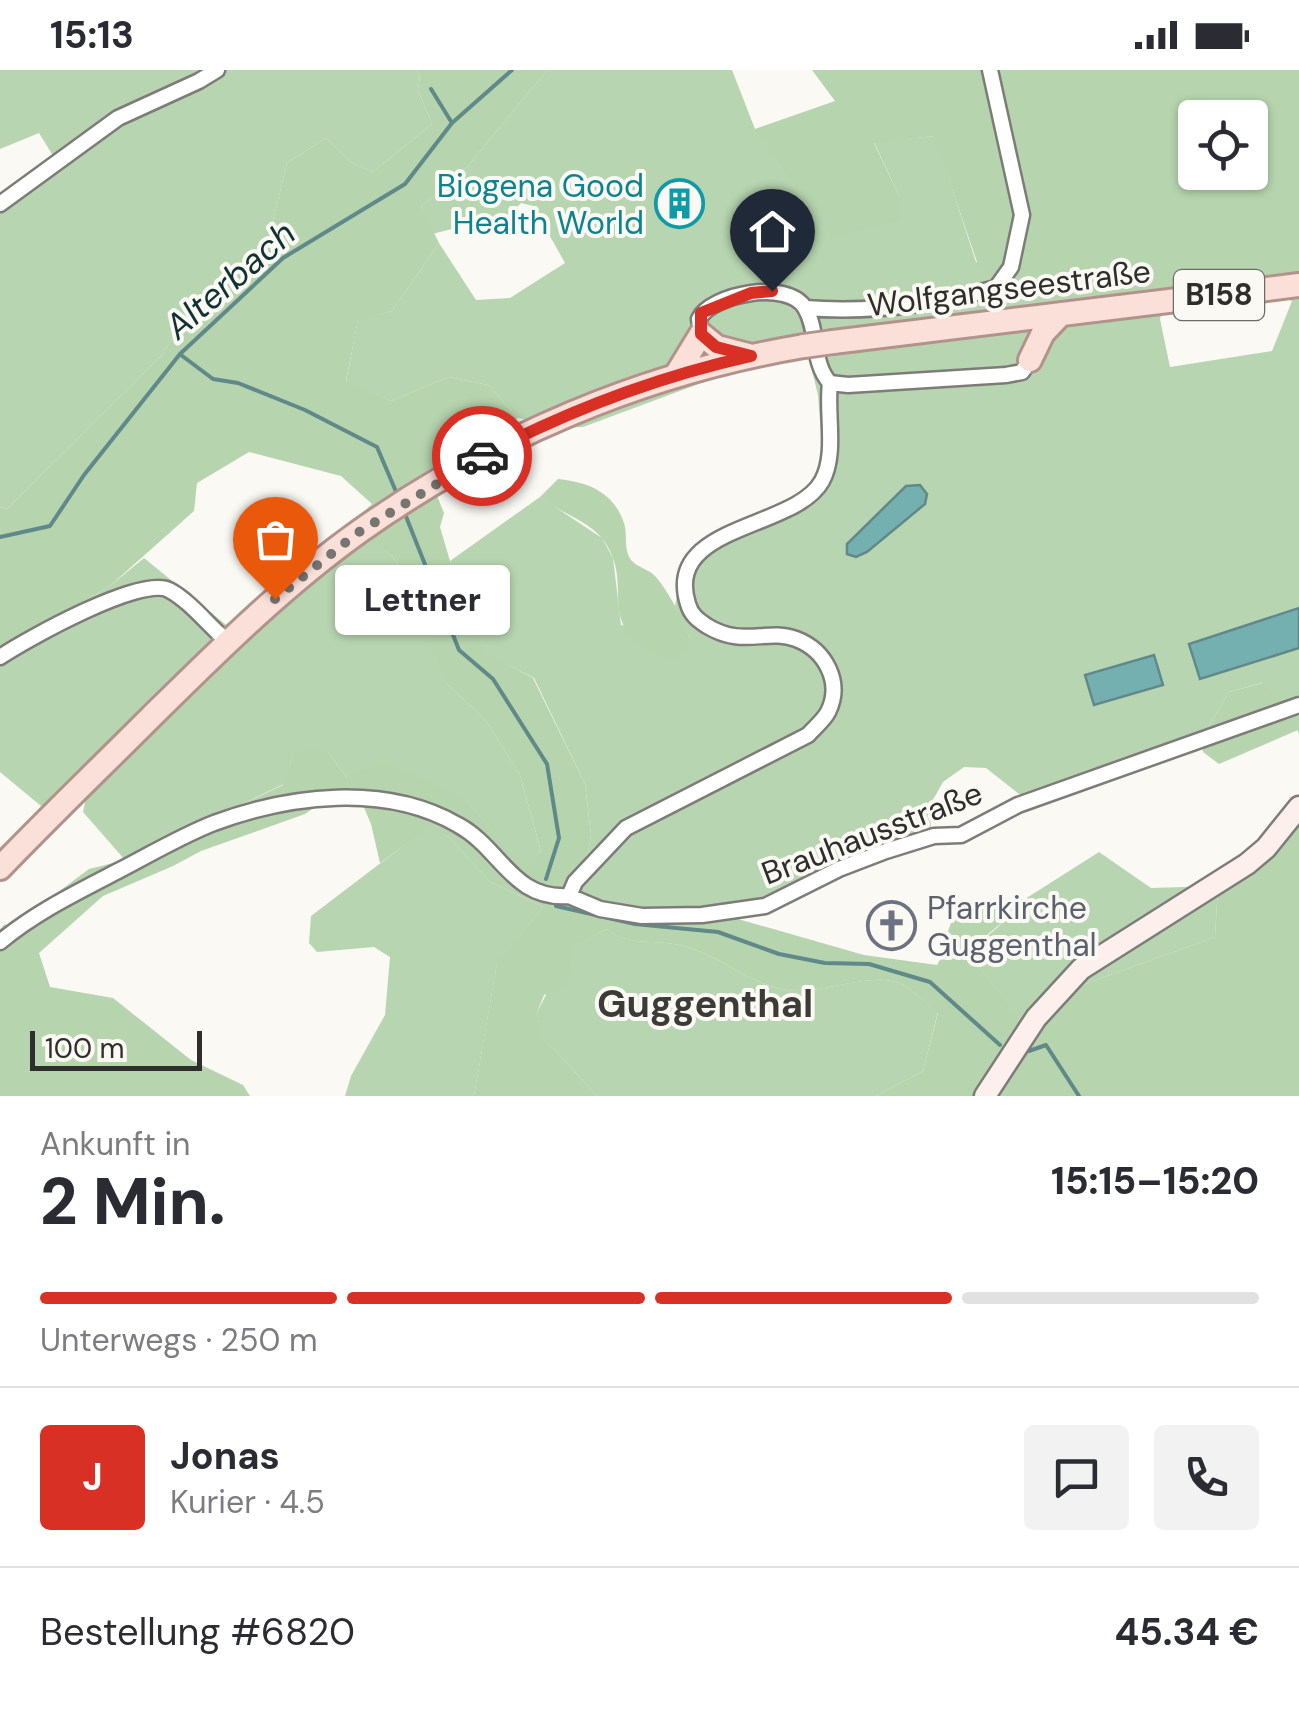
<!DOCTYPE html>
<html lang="de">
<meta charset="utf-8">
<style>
body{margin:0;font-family:"DM Sans",sans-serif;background:#f2f2f3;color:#2b2b33;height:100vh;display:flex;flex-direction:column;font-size:38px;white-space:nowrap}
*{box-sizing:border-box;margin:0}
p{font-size:32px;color:#7c7c81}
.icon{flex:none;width:55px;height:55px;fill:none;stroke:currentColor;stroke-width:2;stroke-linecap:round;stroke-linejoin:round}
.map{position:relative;height:1026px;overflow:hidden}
.drawer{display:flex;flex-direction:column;background:#fff;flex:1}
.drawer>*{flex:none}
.buttons{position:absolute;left:1178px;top:30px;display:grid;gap:20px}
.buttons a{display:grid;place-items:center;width:90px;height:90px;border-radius:10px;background:#fff;box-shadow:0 2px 8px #0004;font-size:50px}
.scale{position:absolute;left:30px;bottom:25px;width:172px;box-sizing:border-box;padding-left:10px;border:5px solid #2e2e2c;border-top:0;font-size:28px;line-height:35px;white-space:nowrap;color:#2e2e2c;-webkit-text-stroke:8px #fbf9f4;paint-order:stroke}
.pin{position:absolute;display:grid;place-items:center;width:85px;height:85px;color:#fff;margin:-102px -42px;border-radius:50% 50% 50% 0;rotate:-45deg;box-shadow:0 0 10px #0007}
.pin .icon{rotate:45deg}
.courier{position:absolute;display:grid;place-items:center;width:100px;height:100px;margin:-50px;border:8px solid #d93025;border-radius:50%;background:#fff;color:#222;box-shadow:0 2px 12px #0007}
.bubble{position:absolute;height:70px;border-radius:10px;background:#fff;box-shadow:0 2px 8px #0004;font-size:32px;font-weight:800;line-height:70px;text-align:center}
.headline em{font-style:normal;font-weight:800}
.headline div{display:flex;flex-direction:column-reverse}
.headline{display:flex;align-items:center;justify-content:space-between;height:170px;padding:0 40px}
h1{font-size:65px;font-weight:800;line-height:75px}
.bar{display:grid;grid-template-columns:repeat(4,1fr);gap:15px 10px;align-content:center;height:120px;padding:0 40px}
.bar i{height:12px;border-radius:8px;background:#e1e1e2}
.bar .on{background:#d93025}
.bar p{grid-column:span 4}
.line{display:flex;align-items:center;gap:25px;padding:0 40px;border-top:2px solid #e1e1e2}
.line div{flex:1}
.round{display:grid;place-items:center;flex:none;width:105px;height:105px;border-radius:10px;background:#f2f2f3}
.status{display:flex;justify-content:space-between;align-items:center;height:70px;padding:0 50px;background:#fff;direction:ltr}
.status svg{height:28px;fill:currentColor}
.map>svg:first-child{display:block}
.green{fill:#b7d5b0}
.forest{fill:#b6d4ae;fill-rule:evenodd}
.water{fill:#75b0b1;stroke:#608989;stroke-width:2.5}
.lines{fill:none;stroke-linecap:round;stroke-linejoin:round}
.stream{stroke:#608989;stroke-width:4}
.minor-casing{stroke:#7e7c78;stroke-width:19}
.secondary-casing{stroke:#7e7c78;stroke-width:25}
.primary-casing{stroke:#b2938c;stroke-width:28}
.minor{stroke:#fff;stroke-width:14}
.secondary{stroke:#fdefec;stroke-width:20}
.primary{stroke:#fbdfd9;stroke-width:22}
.primary-bridge-casing{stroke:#b2938c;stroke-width:28;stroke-linecap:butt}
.primary-bridge{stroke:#fbdfd9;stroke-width:22}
.done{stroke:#767572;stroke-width:10;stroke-dasharray:0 18}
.route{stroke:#d93025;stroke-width:12}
.labels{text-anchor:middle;stroke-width:8;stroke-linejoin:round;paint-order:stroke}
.shield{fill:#fbf9f4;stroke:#6c6b68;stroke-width:2.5}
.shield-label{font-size:30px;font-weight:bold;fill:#2e2e2c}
.culture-label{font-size:32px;fill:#0d838f;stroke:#fbf9f4;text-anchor:end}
.street-label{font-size:32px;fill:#2e2e2c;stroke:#fbf9f4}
.worship-label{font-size:32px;fill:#5b616d;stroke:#fbf9f4;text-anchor:start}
.water-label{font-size:35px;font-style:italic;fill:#123132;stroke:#fbf9f4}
.quarter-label{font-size:38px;font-weight:bold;fill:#3d3b38;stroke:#fbf9f4}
</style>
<div class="status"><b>15:13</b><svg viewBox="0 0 49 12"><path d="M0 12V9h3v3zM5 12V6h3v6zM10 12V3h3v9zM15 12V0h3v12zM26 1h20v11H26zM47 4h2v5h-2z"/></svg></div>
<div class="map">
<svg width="1299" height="1026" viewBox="0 0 1299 1026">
<rect width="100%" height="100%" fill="#fbf9f4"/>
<path class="green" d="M0 0H416L420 5 418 20 432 54 373 102 352 93 326 68 287 93 265 184 235 196 195 233 161 286 7 439 0 437V140L60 97 39 63 0 79Z
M547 0H732L755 59 899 126 874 72 935 66 976 192 1166 222 1160 249 1170 297 1272 281 1292 231 1241 212 1299 204V664L1288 637 1262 613 1229 622 1202 668 1024 728 986 698 964 697 943 712 930 735 931 762 724 845 599 846 572 808 588 783 591 765 585 714 534 608 487 585 450 491 540 427 602 468 613 488 621 555 690 568 675 536 683 492 716 462 804 422 823 391 818 325 809 288 739 299 583 357 562 358 518 348 488 315 449 307 391 331 346 312 358 249 392 241 439 173 476 230 510 228 565 193 533 136 521 133 500 155 472 154 432 164 421 137 467 97Z
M372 434 373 472 392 486 424 531 448 615 485 649 520 705 541 781 523 798 466 730 347 708 328 682 292 687 284 714 125 790 83 742 87 723 41 736 0 702V582L111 515 144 488 230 558Z
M428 757 449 767 489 811 543 837 497 894 474 1026H345L351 1006 385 945 390 887 374 877 317 882 309 873 311 846Z
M1099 782 1151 818 1218 816 1215 867 1063 922 1033 967 972 887C979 865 1005 859 1011 838Z
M607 859C630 878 660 868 688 877 722 888 751 914 787 920 821 926 870 900 901 914 914 920 927 934 938 942L923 1001 876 1026H597L554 979 541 969 537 942 571 877Z"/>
<path class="forest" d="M416 0H547L467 97 421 137 439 173 392 241 358 250 346 311 391 331 449 307 488 315 518 348 427 401 444 443 440 457 450 491 487 584 533 608 585 714 591 765 588 783 572 809 600 846 724 845 864 885 937 895C948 880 944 853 960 842 966 838 977 838 984 835 993 830 996 827 1007 828L1010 846 976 874 972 887 1033 966 1063 922 1215 867 1218 816 1299 746V1026H876L923 1001 938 943C927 934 914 920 901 914 871 900 821 926 787 920 751 914 722 888 688 877 660 868 629 878 607 859L572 877 569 915 544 925 537 942 542 969 554 979 597 1026H474L497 893 543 837 489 811 449 767 428 758 380 793 371 754 360 728 322 732 305 744 201 781 173 796 103 826 39 883 50 917 113 928 191 990 243 1015 250 1026H0V859L5 854 10 858 89 799 125 790 143 768 160 773 283 715 292 687 312 679 328 682 347 708 384 691 466 730 523 797 541 781 520 705 485 649 448 615 421 551 424 530 392 486 372 472V434L341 406 249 382 197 413 194 441 111 515 0 582V437L7 439 161 286 195 233 235 196 265 184 287 93 326 68 352 93 373 102 432 54 418 20 420 5Z
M812 0H1299V204L1166 222 1012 231 977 192 934 66 874 73 899 126 900 150 832 167 755 59 835 31ZM1195 48H1250V102H1195Z
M558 409C587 412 613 421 624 453 628 465 623 479 631 490 638 498 649 499 656 507 671 525 681 547 690 568L686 583 671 591C587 558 638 519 604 471 589 450 559 443 540 427Z
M1263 613 1288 637 1298 660 1219 694 1203 682 1202 668 1229 622Z"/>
<path class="water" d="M920 415 927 424 925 434 867 482 856 487 847 484V474L906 416Z
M1299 538V578L1200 609 1189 574Z
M1154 585 1163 615 1094 635 1085 605Z"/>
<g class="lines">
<path class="stream" d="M431 19 452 53
M181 285 213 309 238 313 305 340 377 377 397 424
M405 444 459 580 493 609 547 694 559 768 546 809
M0 467 50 456 84 405 180 284 283 188 405 114 452 53 512 0
M556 836 635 854 718 862 779 884 825 893 869 894 930 912 1000 975
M1029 981 1046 975 1079 1026"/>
<defs>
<path id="minor" d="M0 134 118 48 199 11 217 0
M805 238C868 243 936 234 996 218L1011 197 1022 145 990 0
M701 264 699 249C711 224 788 209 805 238 819 261 811 292 830 313L848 315 1006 305 1022 302 1030 290
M830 313C826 343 837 384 822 411 795 460 663 454 688 534 691 545 698 550 707 556 743 578 767 558 796 569 825 580 843 612 828 642 824 650 814 658 808 665L626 758 575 812 569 826 600 839 642 846 702 845 765 836 839 799 886 781 934 766 961 765 1018 735 1299 635
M0 587C27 569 142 505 169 520 190 531 209 556 227 571
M0 872C36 842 76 823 118 801 149 785 181 766 214 753 290 725 385 713 458 755 501 778 512 830 569 826"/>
<path id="secondary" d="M985 1026 1036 948 1081 899 1247 794 1266 778 1299 737"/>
<path id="primary" d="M833 272 1299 215
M1030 290 1043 263 1061 244
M676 305 701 264 717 277 748 285
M0 798C49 747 100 698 150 648 217 582 283 516 360 461 493 367 644 303 804 276"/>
</defs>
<use href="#minor" class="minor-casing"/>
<use href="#secondary" class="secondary-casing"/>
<use href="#primary" class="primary-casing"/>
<use href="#minor" class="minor"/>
<use href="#secondary" class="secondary"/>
<use href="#primary" class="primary"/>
<defs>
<path id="primary-bridge" d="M804 276 833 272"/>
</defs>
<use href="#primary-bridge" class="primary-bridge-casing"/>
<use href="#primary-bridge" class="primary-bridge"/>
</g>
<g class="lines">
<path class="done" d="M275 529 356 464 482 386"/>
<path class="route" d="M482 386C567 341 657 307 751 286L716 277 701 264V243L751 223 772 221"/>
</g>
<defs>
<symbol id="building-ring" viewBox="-11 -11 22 22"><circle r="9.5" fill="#fbf9f4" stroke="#0f9aa8" stroke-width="1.5"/><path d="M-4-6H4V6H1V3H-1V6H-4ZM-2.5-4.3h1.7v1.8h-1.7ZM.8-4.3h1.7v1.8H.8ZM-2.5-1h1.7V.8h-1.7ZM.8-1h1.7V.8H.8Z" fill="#0f9aa8"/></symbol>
<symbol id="church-ring" viewBox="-11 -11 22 22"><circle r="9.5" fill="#fbf9f4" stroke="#6b7280" stroke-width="1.5"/><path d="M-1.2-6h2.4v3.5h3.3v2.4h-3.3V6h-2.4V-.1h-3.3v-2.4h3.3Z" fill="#6b7280"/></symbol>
</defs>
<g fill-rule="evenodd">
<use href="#building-ring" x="652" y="106" width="55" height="55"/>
<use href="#church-ring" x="864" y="828" width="55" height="55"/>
</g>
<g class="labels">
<rect class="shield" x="1174" y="200" width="90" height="50" rx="8"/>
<g class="shield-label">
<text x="1219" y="235">B158</text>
</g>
<g class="culture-label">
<text x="644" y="127">Biogena Good<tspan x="644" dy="37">Health World</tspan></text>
</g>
<g class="street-label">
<text transform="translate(1009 218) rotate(-7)" y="11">Wolfgangseestraße</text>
<text transform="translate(872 763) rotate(-21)" y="11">Brauhausstraße</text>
</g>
<g class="worship-label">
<text x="927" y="849">Pfarrkirche<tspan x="927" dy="37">Guggenthal</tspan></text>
</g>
<g class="water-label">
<text transform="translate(230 210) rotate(-41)" y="12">Alterbach</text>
</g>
<g class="quarter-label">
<text x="705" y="947">Guggenthal</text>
</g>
</g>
</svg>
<div class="buttons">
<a><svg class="icon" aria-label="locate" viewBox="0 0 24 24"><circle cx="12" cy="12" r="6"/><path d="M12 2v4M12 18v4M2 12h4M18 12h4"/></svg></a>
</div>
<div class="scale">100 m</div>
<div class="pin" style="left:275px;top:529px;background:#ea580c"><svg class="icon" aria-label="bag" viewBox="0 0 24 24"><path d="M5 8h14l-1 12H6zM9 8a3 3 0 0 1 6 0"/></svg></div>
<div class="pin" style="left:772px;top:221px;background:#1f2937"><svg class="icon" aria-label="home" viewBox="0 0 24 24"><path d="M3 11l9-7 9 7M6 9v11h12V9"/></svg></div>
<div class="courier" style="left:482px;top:386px"><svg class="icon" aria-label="car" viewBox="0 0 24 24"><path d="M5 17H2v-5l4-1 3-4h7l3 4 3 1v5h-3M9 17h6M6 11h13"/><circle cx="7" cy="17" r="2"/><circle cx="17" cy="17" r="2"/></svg></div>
<div class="bubble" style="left:335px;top:495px;width:175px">Lettner</div>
</div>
<section class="drawer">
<div class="headline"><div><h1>2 Min.</h1><p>Ankunft in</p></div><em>15:15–15:20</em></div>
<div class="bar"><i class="on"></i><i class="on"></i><i class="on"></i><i></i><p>Unterwegs · 250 m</p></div>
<div class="line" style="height:180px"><b class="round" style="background:#d93025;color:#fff">J</b><div><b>Jonas</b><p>Kurier · 4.5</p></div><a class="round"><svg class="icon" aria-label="chat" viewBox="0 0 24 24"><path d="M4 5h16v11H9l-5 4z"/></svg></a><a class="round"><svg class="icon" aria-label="phone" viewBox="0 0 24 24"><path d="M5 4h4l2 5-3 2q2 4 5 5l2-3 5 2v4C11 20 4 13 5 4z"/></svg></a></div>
<div class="line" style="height:130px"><div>Bestellung #6820</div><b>45.34 €</b></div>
</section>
